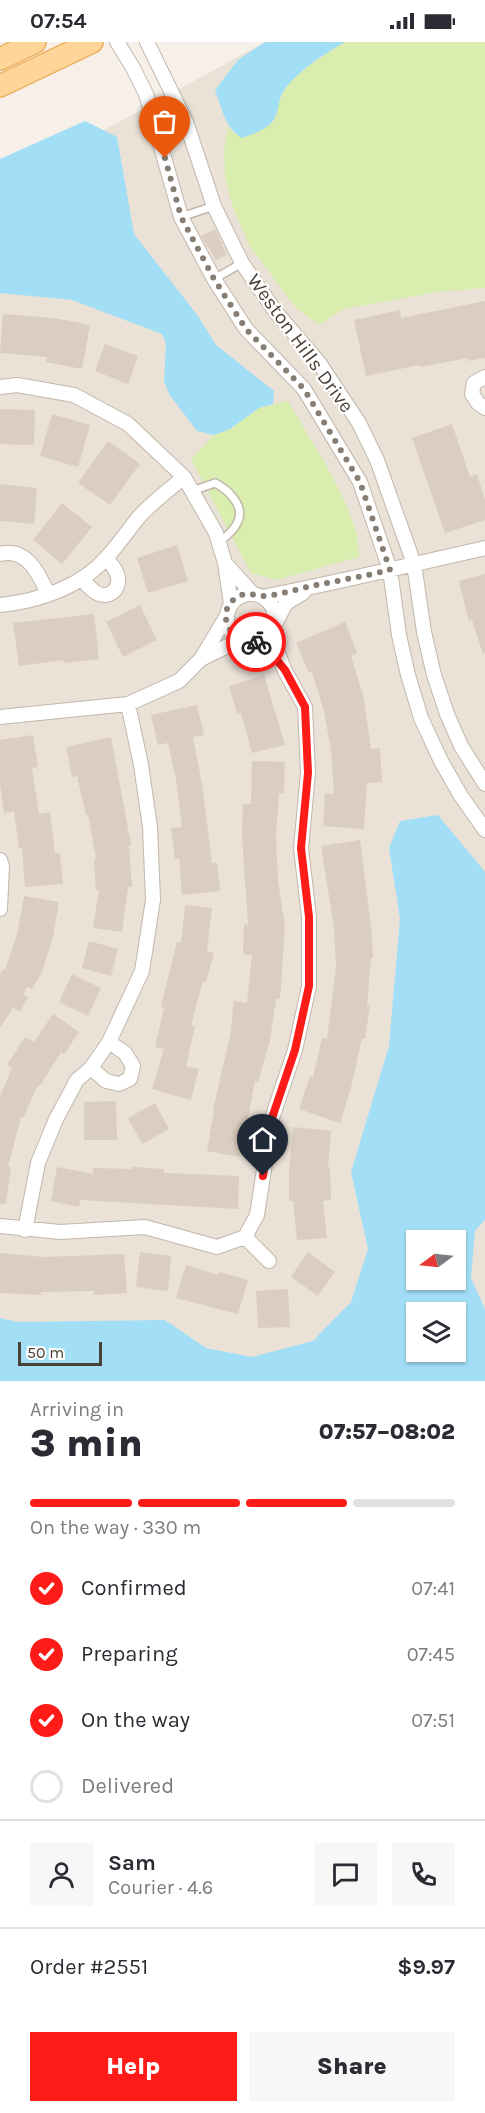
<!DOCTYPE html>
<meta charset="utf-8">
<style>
body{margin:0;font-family:Karla,sans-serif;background:#f7f7f7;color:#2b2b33;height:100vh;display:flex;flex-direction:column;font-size:22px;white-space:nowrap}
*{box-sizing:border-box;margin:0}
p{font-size:20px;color:#7c7c81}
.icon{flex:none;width:33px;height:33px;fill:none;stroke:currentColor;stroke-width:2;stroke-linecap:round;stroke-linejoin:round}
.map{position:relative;height:1339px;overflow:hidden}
.sheet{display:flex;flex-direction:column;background:#fff;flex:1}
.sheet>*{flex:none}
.needle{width:39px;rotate:255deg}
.controls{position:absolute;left:406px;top:1188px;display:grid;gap:12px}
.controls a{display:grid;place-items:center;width:60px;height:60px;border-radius:0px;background:#fff;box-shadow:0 2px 4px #0004;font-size:30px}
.scale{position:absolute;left:18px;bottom:15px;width:84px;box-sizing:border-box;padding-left:6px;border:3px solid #4a4037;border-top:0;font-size:16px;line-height:21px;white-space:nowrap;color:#4a4037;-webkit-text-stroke:4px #fff;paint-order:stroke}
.pin{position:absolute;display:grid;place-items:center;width:51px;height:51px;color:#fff;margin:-62px -26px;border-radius:50% 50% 50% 0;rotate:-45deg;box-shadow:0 0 6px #0007}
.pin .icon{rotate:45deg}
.courier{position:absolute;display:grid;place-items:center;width:60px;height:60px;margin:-30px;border:4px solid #ff1b17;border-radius:50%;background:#fff;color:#222;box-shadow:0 2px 8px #0007}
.summary em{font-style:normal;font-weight:800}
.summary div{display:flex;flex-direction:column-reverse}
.summary{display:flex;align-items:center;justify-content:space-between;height:102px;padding:0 30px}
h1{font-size:39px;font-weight:800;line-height:45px}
.bar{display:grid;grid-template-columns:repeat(4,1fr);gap:9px 6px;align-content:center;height:72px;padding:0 30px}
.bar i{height:8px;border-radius:4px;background:#e1e1e2}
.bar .active{background:#ff1b17}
.bar p{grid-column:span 4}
.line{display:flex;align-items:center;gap:15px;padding:0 30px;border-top:2px solid #e1e1e2}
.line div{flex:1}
.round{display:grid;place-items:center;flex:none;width:63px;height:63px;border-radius:0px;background:#f7f7f7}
ol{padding:0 30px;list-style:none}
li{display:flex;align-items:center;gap:18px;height:66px}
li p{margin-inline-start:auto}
li .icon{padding:6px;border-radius:50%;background:#ff1b17;color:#fff;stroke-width:4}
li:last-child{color:#7c7c81}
li i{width:33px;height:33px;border:3px solid #e1e1e2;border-radius:50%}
.cta{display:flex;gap:12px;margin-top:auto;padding:12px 30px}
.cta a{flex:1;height:69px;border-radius:0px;background:#ff1b17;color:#fff;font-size:24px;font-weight:800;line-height:69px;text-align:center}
.cta a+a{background:#f7f7f7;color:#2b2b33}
.status{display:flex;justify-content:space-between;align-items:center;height:42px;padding:0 30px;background:#fff;direction:ltr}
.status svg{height:16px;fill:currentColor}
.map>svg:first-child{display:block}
.residential{fill:#eae1d7;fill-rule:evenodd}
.green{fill:#d9edaf}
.water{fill:#a2dff6;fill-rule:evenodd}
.building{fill:#dbcdc1}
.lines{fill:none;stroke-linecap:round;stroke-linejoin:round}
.lane-casing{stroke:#c2b7ab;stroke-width:10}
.street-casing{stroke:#c2b7ab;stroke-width:16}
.primary-casing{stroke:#edb060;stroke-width:24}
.lane{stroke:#fff;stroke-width:7}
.street{stroke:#fff;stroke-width:14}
.primary{stroke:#ffd599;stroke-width:21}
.done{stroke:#867e75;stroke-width:6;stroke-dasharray:0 10.8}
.route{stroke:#ff1b17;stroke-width:8}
.labels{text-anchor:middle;stroke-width:4.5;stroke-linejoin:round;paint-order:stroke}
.street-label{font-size:20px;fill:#4a4037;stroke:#fff}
</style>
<div class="status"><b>07:54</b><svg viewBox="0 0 49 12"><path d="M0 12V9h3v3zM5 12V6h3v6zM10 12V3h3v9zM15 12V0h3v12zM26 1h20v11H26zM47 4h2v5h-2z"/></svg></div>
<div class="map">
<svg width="485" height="1339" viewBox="0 0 485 1339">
<rect width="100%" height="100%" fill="#f6f0e9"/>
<path class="residential" d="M265 0H485V1339H0V145ZM417 1198H456V1238H417ZM417 1270H456V1310H417Z"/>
<path class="green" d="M345 0H485V246L438 250 344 267 319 283 296 266 249 203 232 163 225 134 224 109 228 84 233 91 276 75C277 69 277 61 279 56 287 36 327 11 345 0Z
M288 359C310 398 362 472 359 515L277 538 251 531 191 417 214 393 230 387 259 366Z"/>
<path class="water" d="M265 0H345C325 12 303 25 288 43 277 57 281 59 276 73 272 86 254 92 242 96 225 86 222 66 215 48L238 18Z
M85 79 117 95 134 192 198 274 216 303 274 349 273 362 259 366 230 387 214 393 197 389 169 352 164 339 166 302 162 292 72 258 0 251V117Z
M438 773 485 830V1178L475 1189 471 1236 485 1267V1339H0V1276L17 1280 165 1278 206 1306 252 1315 313 1299 351 1260 368 1207 351 1130 389 1004 400 877 389 806 400 779ZM456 1198V1238H417V1198ZM456 1270V1310H417V1270Z"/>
<path class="building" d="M215 187 227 213 216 218 201 194Z
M485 259V316L468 319V316L420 325 419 323 366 334 354 278 400 268 401 276Z
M3 272 54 276 90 283 82 327 46 320 47 315 0 311Z
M105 302 138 314 128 342 95 329Z
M0 367 35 368 34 403 0 402Z
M52 372 90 383 78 425 40 414Z
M452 382 470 435 477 432 485 458V478L445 491 412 396Z
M108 399 140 422 110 463 78 441Z
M0 442 37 446 34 482 0 479Z
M62 461 92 485 62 522 33 498Z
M177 503 188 539 148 551 137 516Z
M485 532V611L483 612 472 578 469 579 459 539Z
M140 563 157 598 123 615 106 580Z
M94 572 99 617 64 621V618L19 624 13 581Z
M345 580 357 611 351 614 363 653 371 707 380 706 382 740 367 741 364 787 323 784 325 751 334 752 331 708 324 669 312 630 309 631 296 601Z
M264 633 285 703 252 711 241 671 237 672 229 644Z
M197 663 204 693 193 695 202 742 212 821H217L220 849 182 853 179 816 175 817 171 786 182 785 176 737 168 701 158 703 151 673Z
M33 693 38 725 32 726 39 772 50 770 55 811H60L63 842 25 845 22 806H19L14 769 4 771 0 742V698Z
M111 695 131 803 129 804 132 845H128L122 890 93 886 99 848H96L94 817H96L88 772 86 773 77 734 72 735 66 705Z
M252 719 285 720 284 751H279L276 795 278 839 285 884 280 957H276L270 998 258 1040 255 1039 240 1115 207 1109 214 1068H213L230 994 234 959 247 961 252 913 243 912 244 882 248 883 242 794 243 762H251Z
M360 798 371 885 373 916H371L367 963H370L365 997 362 996 351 1046 340 1081 299 1067 310 1034 313 1035 322 996 327 997 336 925 334 886 321 804Z
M24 854 59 860 53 895 42 930 32 947 27 945 23 952 28 955 20 970 13 966 0 986V932L3 927 5 928 17 893Z
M185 863 212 866 207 909 214 911 206 940 203 939 191 983 195 984 186 1024 199 1027 191 1058 152 1047 164 1007 155 1005 164 966 161 965 177 900 181 901Z
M89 899 118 907 111 934 82 926Z
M72 932 101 946 88 974 59 960Z
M53 972 79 990 64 1012 61 1010 40 1044 38 1043 23 1076 21 1075 8 1125H11L6 1162H0V1054L12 1026 7 1023 25 995 34 1000Z
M116 1059 117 1098H84V1060Z
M155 1061 169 1087 142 1102 128 1076Z
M293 1085 331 1089 328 1126H330L331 1158 323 1159 327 1196 297 1198 293 1159H289V1130Z
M57 1125 93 1132V1126L132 1127 133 1125 164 1127V1131L239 1134 238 1167 80 1158 79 1165 51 1159Z
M140 1210 171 1214 168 1249 136 1245Z
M308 1210 335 1230 318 1254 291 1235Z
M0 1211 43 1215 124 1212 127 1251 94 1253V1249L41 1250V1253L0 1251Z
M186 1223 218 1233 219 1230 248 1238 238 1272 176 1256Z
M288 1247 290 1285 258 1286 256 1249Z"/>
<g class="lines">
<defs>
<path id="lane" d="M181 175 214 164
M214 237 242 221
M192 449 215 441C227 447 245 463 238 479 235 488 226 495 219 500"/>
<path id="street" d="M117 0 132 24 146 52 181 175 214 237 246 287 304 347 360 440 390 528 399 593 408 633 421 676 441 719 461 754 485 788
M147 0 186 80 214 164 242 221 275 269 320 322 359 381 377 418 414 522 424 590 434 633 447 672 461 704 485 742
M485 335 474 341 472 352 478 361 485 366
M0 345 17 343 74 353 128 382 184 435 216 491 225 521 231 562
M0 512C27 505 39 532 48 552
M225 521 252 551
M82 538C87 542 91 548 97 551 110 558 122 545 117 532 115 526 110 521 106 516
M227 576a24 24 0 1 1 48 0a24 24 0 1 1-48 0Z
M263 555C338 540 411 523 485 506
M0 563C39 559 81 545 107 515 119 502 128 488 139 475 152 460 169 448 184 435
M275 582 286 561 303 551
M203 616 240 598
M0 675 128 662 179 639 201 617 226 575
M0 818 2 824 0 867
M91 1026 106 1039 119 1042 130 1037 133 1024 125 1011 109 1000
M0 1184 60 1190 145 1185 217 1205 245 1195 257 1173 272 1076 295 1008 309 944V875L301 806 308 731 305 665 285 629 270 591
M25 1188 38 1121 56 1077 77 1038 91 1026 109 1000 142 929 153 858 150 785 141 723 128 662
M245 1195 269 1219"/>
<path id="primary" d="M0 17 35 0
M0 44 92 0"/>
</defs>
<use href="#lane" class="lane-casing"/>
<use href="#street" class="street-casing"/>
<use href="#primary" class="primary-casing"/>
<use href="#lane" class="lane"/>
<use href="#street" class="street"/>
<use href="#primary" class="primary"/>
</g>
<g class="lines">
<path class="done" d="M165 116 181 175 214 237 246 287 304 347 360 440 390 528C365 534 341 538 317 543 300 546 283 552 266 554 257 555 249 549 239 554 213 568 229 602 256 600"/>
<path class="route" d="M256 600 267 606 285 628 305 665 308 731 301 806 309 875V944L295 1008 272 1076 263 1134"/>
</g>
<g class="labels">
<g class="street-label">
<text transform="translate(301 301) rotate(54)" y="7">Weston Hills Drive</text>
</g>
</g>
</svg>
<div class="controls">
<a><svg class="needle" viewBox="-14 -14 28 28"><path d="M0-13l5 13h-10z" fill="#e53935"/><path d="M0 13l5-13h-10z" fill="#7c7c81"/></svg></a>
<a><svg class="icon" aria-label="layers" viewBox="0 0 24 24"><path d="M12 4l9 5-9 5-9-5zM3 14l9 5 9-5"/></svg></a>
</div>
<div class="scale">50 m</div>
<div class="pin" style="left:165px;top:116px;background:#ea580c"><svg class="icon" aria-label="bag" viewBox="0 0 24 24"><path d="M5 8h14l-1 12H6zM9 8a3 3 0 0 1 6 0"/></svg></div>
<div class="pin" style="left:263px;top:1134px;background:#1f2937"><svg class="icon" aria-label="home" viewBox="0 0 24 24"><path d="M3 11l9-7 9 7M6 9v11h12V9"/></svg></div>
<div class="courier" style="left:256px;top:600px"><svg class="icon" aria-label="bike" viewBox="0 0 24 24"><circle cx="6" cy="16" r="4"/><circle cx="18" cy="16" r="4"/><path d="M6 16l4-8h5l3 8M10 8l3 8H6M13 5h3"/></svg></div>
</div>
<section class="sheet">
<div class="summary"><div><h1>3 min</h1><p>Arriving in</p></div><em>07:57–08:02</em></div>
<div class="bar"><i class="active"></i><i class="active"></i><i class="active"></i><i></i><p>On the way · 330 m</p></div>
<ol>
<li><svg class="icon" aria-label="check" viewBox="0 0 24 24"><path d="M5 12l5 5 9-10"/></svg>Confirmed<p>07:41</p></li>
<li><svg class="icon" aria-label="check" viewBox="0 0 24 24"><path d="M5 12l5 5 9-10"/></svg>Preparing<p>07:45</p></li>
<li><svg class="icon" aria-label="check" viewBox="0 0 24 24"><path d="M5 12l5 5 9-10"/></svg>On the way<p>07:51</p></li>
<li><i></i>Delivered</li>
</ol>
<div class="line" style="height:108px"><a class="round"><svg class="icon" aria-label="person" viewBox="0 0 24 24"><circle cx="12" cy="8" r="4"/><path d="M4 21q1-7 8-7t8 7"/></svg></a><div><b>Sam</b><p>Courier · 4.6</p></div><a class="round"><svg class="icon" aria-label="chat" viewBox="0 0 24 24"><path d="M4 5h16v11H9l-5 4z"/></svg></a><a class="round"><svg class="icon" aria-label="phone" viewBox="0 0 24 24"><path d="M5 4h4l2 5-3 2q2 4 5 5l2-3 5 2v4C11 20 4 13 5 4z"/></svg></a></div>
<div class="line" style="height:78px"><div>Order #2551</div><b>$9.97</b></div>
<div class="cta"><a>Help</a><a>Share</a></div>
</section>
